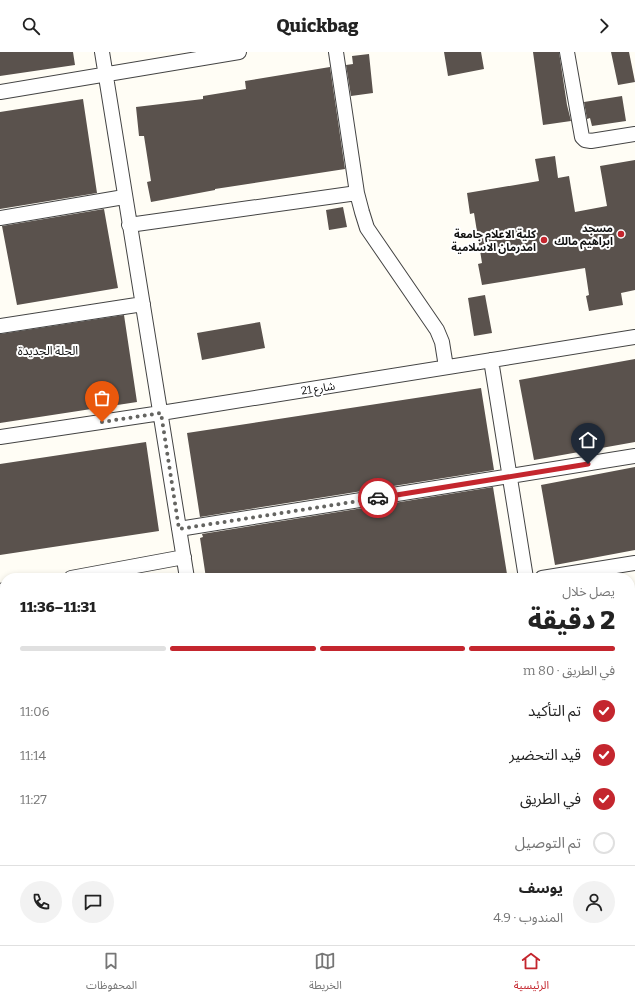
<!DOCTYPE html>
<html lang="ar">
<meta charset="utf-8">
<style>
body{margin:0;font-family:Bitter,"Noto Sans Arabic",serif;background:#f2f2f2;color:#222;direction:rtl;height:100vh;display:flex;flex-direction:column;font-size:15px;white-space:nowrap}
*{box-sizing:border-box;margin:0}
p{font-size:13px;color:#767676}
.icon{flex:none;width:22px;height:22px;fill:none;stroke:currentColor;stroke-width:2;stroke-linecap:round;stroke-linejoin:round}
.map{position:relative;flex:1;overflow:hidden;direction:ltr}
.sheet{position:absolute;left:0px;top:521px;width:635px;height:372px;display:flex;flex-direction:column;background:#fff;border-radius:16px 16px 0 0;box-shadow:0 2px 6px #0003;direction:rtl}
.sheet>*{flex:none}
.pin{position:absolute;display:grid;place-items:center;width:34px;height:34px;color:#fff;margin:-41px -17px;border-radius:50% 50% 50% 0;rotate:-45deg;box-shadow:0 0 4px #0007}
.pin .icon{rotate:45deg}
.courier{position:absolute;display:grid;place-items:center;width:40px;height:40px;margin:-20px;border:3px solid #c4262e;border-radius:50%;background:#fff;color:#222;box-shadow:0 1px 5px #0007}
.headline em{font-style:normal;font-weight:800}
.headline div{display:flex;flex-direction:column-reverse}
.headline{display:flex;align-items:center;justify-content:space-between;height:68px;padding:0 20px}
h1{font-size:26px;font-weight:800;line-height:30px}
.bar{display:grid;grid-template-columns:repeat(4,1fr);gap:6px 4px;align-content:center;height:48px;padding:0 20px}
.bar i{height:5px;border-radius:3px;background:#e0e0e0}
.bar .selected{background:#c4262e}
.bar p{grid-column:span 4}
.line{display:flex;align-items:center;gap:10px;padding:0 20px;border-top:1px solid #e0e0e0}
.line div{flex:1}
.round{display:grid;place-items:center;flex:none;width:42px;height:42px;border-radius:21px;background:#f2f2f2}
ol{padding:0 20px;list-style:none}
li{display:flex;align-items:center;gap:12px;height:44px}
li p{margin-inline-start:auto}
li .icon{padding:4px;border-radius:50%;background:#c4262e;color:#fff;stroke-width:4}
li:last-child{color:#767676}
li i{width:22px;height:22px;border:2px solid #e0e0e0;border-radius:50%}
header{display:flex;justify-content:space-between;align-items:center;height:52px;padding:0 20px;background:#fff;font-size:18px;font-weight:800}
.menu{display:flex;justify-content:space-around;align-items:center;height:56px;border-top:1px solid #e0e0e0;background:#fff;font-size:11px;color:#767676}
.menu a{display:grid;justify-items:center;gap:2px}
.menu .selected{color:#c4262e}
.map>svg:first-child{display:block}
.building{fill:#5a524d}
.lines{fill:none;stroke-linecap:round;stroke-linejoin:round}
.street-casing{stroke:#444;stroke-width:16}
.street{stroke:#fff;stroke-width:14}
.done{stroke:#646461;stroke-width:4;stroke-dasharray:0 7.2}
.route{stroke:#c4262e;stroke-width:5}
.poi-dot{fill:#c4262e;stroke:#fff;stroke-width:1.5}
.labels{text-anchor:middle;stroke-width:4;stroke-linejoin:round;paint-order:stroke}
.poi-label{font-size:11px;font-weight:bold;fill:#111;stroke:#fff;text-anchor:end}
.street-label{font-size:11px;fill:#111;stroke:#fff}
.neighbourhood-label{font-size:12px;fill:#111;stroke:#fff}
</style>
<header><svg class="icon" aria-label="forward" viewBox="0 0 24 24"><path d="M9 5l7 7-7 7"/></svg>Quickbag<svg class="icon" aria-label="search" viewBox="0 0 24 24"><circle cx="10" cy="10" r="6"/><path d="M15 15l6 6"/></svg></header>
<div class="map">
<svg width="635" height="893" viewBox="0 0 635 893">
<rect width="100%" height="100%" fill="#fffdf5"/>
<path class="building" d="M0 0H73L75 13 0 24Z
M444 0H481L484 17 448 24Z
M533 0H559L567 53 571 69 543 73Z
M611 0H629L635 30 618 33Z
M369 2 373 41 351 44 346 13 353 12 352 4Z
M330 15 345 117 215 137V138L151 150 147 130 151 129 144 84H139L136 55 203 47V44L246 37 245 29Z
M622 44 626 69 592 74 590 66 587 67 584 50Z
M83 47 97 141 0 157V60Z
M555 104 558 126 569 124 575 160 607 154 600 114 635 108V238L621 241 623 253 589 259 586 244 589 243 585 216 482 233 478 212 482 211 474 161 470 162 467 141 539 129 535 107Z
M343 155 347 175 329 178 326 158Z
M104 157 118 236 17 253 2 174Z
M485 243 492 281 474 284 468 246Z
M124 263 137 350 0 371V282Z
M260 270 265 296 202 308 197 281Z
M635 307V390L534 408 519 328Z
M481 336 494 418 200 465 187 381Z
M146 390 159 479 0 503V412Z
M635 415V498L555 513 541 433Z
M493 435 507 522 484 526H206L200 486 203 485 202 482Z"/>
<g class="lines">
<defs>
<path id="street" d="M102 0 187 526
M336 0 357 141 362 160 367 176 437 278 442 290 446 315
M567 0 582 85 585 88 591 89 635 82
M0 40 239 0
M0 166 124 145
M129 173 357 141
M0 274 143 252
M491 308 526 526
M0 385 161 361 635 285
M179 477 635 404
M71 526 184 505
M542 526 635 511
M0 539 5 538
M0 593 5 592
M630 629 635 628
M0 733 5 732
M630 751H635
M0 853 5 852
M630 857 635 856
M244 888 245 893
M584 888 585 893
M412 893 443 888"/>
</defs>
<use href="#street" class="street-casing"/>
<use href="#street" class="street"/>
</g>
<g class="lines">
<path class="done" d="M102 370 161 361 179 477 378 446"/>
<path class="route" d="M378 446 588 412"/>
</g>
<g class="poi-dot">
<circle cx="621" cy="182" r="4"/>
<circle cx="544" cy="188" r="4"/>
</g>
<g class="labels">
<g class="poi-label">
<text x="613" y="180">مسجد<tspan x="613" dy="13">ابراهيم مالك</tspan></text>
<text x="536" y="186">كلية الاعلام جامعة<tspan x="536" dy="13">امدرمان الاسلامية</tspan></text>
</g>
<g class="street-label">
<text transform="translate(318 336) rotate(-9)" y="4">شارع 21</text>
</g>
<g class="neighbourhood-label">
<text x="48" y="303">الحلة الجديدة</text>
</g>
</g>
</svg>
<div class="pin" style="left:102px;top:370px;background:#ea580c"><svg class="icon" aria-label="bag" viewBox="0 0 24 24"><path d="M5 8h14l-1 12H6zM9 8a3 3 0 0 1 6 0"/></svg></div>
<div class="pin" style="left:588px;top:412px;background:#1f2937"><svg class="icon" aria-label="home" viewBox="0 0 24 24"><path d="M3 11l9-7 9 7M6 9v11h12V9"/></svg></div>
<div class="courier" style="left:378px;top:446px"><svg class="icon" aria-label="car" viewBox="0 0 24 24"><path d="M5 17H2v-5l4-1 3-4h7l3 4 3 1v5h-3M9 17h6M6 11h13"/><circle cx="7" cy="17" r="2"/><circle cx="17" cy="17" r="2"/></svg></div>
<section class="sheet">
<div class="headline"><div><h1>2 دقيقة</h1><p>يصل خلال</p></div><em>11:31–11:36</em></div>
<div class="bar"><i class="selected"></i><i class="selected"></i><i class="selected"></i><i></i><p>في الطريق · 80 m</p></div>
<ol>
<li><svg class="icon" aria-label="check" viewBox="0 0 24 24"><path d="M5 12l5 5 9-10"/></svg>تم التأكيد<p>11:06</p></li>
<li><svg class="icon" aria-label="check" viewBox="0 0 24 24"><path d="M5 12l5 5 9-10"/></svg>قيد التحضير<p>11:14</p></li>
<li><svg class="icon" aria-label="check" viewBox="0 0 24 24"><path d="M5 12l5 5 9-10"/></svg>في الطريق<p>11:27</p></li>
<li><i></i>تم التوصيل</li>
</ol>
<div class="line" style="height:72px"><a class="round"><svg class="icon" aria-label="person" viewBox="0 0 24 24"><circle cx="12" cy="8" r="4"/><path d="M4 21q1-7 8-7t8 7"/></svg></a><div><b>يوسف</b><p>المندوب · 4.9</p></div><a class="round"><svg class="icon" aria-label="chat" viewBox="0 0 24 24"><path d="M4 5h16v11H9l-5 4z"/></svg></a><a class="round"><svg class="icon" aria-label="phone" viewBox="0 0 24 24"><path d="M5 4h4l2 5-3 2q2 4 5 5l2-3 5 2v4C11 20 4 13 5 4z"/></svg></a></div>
</section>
</div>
<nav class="menu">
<a class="selected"><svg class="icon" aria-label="home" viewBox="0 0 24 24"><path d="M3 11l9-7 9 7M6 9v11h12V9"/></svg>الرئيسية</a>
<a><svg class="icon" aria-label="map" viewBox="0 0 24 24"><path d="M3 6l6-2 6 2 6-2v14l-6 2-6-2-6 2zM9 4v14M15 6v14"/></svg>الخريطة</a>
<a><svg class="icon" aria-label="saved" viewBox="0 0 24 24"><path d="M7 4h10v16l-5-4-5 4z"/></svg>المحفوظات</a>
</nav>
